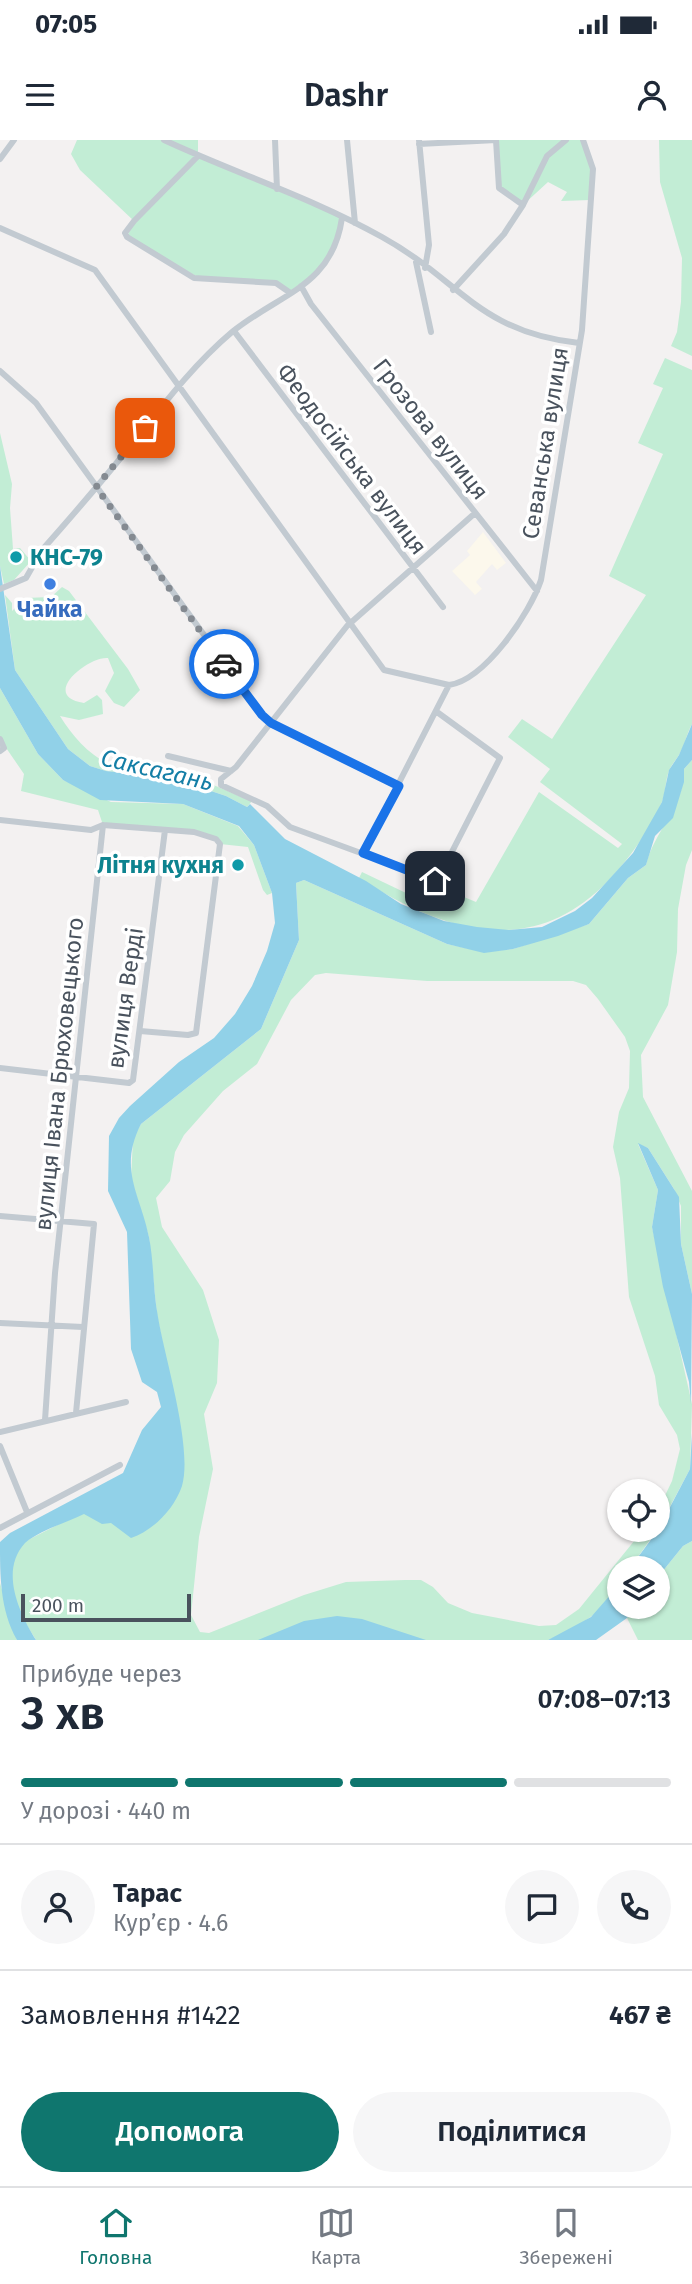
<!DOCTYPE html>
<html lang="uk">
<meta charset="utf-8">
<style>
body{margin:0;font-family:"Fira Sans",sans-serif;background:#f6f6f7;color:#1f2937;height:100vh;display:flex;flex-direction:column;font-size:26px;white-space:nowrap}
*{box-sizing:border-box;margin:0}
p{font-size:23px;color:#747a83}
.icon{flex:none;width:38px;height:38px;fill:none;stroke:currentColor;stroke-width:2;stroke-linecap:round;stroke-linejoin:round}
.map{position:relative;height:1500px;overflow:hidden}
.panel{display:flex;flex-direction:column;background:#fff;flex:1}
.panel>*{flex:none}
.buttons{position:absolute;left:607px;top:1339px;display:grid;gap:14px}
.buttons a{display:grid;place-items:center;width:63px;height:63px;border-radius:50%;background:#fff;box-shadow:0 2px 5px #0004;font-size:35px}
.scale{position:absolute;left:21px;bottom:18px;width:170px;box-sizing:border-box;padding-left:7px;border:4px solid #49525d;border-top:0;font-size:19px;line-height:24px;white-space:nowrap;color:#49525d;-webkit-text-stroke:5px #fff;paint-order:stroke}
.pin{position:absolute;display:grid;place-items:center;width:60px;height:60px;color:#fff;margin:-30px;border-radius:14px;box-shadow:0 4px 10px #0006}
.courier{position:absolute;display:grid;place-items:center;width:70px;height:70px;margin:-35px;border:5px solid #1a73e8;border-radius:50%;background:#fff;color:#222;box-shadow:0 2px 9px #0007}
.summary em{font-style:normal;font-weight:600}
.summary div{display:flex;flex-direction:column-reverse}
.summary{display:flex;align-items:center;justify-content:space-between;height:119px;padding:0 21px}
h1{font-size:46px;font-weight:600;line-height:52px}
.bar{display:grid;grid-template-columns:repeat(4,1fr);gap:10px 7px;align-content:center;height:84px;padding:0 21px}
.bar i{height:9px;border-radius:5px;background:#e0e1e3}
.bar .on{background:#0f766e}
.bar p{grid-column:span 4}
.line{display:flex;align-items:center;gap:18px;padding:0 21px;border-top:2px solid #e0e1e3}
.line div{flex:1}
.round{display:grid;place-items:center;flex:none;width:74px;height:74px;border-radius:37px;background:#f6f6f7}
.button{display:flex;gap:14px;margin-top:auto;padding:14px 21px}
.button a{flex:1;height:80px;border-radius:42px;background:#0f766e;color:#fff;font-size:28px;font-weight:600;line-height:80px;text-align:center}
.button a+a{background:#f6f6f7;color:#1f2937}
.status{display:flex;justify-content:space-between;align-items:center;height:49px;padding:0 35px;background:#fff;direction:ltr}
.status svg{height:19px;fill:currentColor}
header{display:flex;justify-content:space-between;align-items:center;height:91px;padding:0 21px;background:#fff;font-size:32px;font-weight:600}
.tabs{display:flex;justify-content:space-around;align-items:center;height:98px;border-top:2px solid #e0e1e3;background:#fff;font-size:19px;color:#747a83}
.tabs a{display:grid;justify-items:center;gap:4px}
.tabs .on{color:#0f766e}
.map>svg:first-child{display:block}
.commercial{fill:#fcf8ec}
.green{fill:#c2edd5}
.water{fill:#91d1e8}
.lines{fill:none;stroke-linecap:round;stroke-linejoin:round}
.minor{stroke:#c2cad1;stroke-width:6}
.done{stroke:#848a91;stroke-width:7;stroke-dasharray:0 12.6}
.route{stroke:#1a73e8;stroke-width:9}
.culture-dot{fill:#0f9aa8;stroke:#fff;stroke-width:2.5}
.shop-dot{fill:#3f7fe0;stroke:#fff;stroke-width:2.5}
.labels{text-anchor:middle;stroke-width:7;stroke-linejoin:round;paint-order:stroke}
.street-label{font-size:23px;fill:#49525d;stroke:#fff}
.culture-label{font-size:23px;font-weight:bold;fill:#0d838f;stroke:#fff;text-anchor:start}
.shop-label{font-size:23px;font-weight:bold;fill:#366cbe;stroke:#fff}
.water-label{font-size:24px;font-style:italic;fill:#147ea6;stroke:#fff}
</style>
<div class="status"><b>07:05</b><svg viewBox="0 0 49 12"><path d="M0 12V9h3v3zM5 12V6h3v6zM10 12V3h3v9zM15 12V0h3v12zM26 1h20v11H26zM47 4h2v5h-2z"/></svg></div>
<header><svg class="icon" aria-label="menu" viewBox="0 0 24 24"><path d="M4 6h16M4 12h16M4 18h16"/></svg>Dashr<svg class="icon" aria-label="person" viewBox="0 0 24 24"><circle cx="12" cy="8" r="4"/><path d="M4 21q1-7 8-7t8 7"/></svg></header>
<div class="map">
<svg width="692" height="1500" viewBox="0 0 692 1500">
<rect width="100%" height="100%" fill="#f3f1f1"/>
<path class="commercial" d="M483 392 506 423 497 430 492 424 476 442 482 449 475 455 452 431 470 415 467 411Z"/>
<path class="green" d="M77 0H198V16L342 78C336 119 320 130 289 152L280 144 203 140 127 97 134 81 80 30 71 14Z
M496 0H583L591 25 590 60 561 61 567 52 548 42 523 65 499 48Z
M659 0H692V216L671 206 677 192 681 162 682 118 660 42Z
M665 218 692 230V584C687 593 685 604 680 613 677 619 671 625 669 631 665 641 666 652 662 662 649 691 630 718 608 741 531 821 442 791 359 738L362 732 427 763 435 745 476 762 539 652 618 708 622 704 540 642 550 629 508 597 522 579 552 599 646 455 609 436 663 314 638 303 663 248 653 244Z
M0 293 12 344 10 368 13 409 20 408 31 421 14 440 4 444 0 426Z
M62 447 69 451 128 529 140 550 124 567 114 563 105 551 114 533 108 518C88 516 39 556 84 563L97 555 102 560 103 574 79 580 60 576C77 604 102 628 136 633 151 635 166 633 180 635 204 638 229 653 252 661L247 667 226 656 175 639 106 631 90 626 68 609 15 530 5 455 12 463V471L25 458 51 457Z
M0 548 38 614 63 640 111 662 183 664 238 686 254 705 272 753 267 755 263 750 248 707 220 704 209 694 103 685 98 670 21 651 24 634 0 599Z
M692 620V710L686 725 678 769 677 812 668 865 641 915 643 957 692 1051V1154L681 1104V1066L674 1049 648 1008 638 1004 658 1050 652 1087 692 1264 690 1329 658 1389V1370L672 1341 680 1309 677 1295 659 1265 655 1236 629 1157 620 1038 613 1007 619 972 629 948 630 911 625 897 598 859 586 845 573 841H427L326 833 315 835 291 860 257 924 223 951 184 995 175 1012 170 1041 156 1058 162 1087 203 1150 219 1200 217 1243 204 1274 213 1329 199 1397 191 1475 200 1492 209 1493 304 1455 346 1442 405 1440H421L433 1447 448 1463 472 1473 539 1486 556 1485 579 1469 643 1390H657L630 1428H620C619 1433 621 1441 619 1445 611 1469 570 1491 548 1500H36L20 1474 6 1432 17 1410 26 1401 67 1380 106 1365 175 1264 157 1175 149 1097 131 1038 133 999 141 984 261 889 299 800 296 743 304 740 447 804 484 812 513 809 589 784 628 738 646 725C654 691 685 666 684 629Z
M692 1401V1500H638L627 1478 636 1467 658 1466V1437L683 1406Z
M0 1443 17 1500H0Z"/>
<path class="water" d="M0 426 15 530 68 609 90 626 106 631 175 639 226 656 247 667 250 664 285 699 366 741 401 764 444 781 477 787 509 790 542 787 575 771 592 758 633 713 662 662 669 630 679 615 692 584V620L684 629V642L673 678 655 696 646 725 628 738 589 784 558 796 513 809 484 813 447 804 304 740 296 743 299 800 261 889 141 984C118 1029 140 1053 149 1097 154 1123 153 1151 158 1177 165 1219 193 1308 182 1346 174 1369 154 1390 131 1398L111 1383 102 1384 84 1374C66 1383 40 1390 25 1403 0 1430 18 1471 36 1500H17C0 1470 0 1436 0 1402L10 1393 123 1333 142 1290 161 1267 157 1252 142 1242 131 1209 127 1092 108 1051 109 996 119 978 130 966 179 922 214 898 235 874 252 846 267 811 275 783 272 753 254 705 239 686 183 664 100 660 63 640 38 614 0 548Z
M638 1003 648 1008 679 1057 681 1104 692 1154 691 1264 689 1242 663 1147 652 1087 658 1050Z
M692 1293V1401L683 1406 658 1437V1428H630L658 1390 690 1329Z
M619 1445 620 1466 636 1467 627 1478 596 1500H548L591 1477Z
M337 1476 362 1479 426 1500H258L304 1481Z"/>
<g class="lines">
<path class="minor" d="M164 0C235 33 313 58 382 97 460 140 478 192 579 203
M275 0 277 49
M347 0 355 83
M419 0 429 105 425 128
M419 4 496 0 499 48 523 65
M198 16 134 81 125 93 127 97 194 138 276 143 289 152
M0 19 14 0
M0 88 95 130 384 530 449 545
M416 122 431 192
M301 146 311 164 537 451
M453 150 504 94 523 65 547 16 566 0
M234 191 443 467
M0 231 36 263 262 575 271 583 399 647
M0 449 26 438 42 410C73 375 103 340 132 304 163 265 194 224 232 192 280 153 332 147 342 78
M437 572 500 618 437 741 290 687 267 666 221 645V639L236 627 347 486 474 374
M0 599 4 608 0 611
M168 616 231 631
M0 680 91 690 103 685 194 692 216 699 220 704 196 893 188 895 140 891
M363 713 449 545C485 540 530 473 541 440L582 190 593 29 583 0
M0 928 129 943 133 940 165 690
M0 1076 94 1084 76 1273
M0 1183 83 1187
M45 1280 55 1133 103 685
M0 1292 126 1262
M0 1306 27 1372
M0 1388 120 1325"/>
</g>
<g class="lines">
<path class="done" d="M145 288 96 347 224 524"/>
<path class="route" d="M224 524 262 575 271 583 399 646 363 713 435 741"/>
</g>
<g class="culture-dot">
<circle cx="16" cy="417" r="7"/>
<circle cx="238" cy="725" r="7"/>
</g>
<circle class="shop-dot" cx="50" cy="444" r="7"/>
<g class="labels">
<g class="street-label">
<text transform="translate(431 289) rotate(52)" y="8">Грозова вулиця</text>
<text transform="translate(545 303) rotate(-81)" y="8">Севанська вулиця</text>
<text transform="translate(352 319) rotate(53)" y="8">Феодосійська вулиця</text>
<text transform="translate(125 858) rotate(-82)" y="8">вулиця Верді</text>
<text transform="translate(59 934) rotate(-84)" y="8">вулиця Івана Брюховецького</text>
</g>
<g class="culture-label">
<text x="30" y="425">КНС-79</text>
<text x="224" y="733" text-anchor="end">Літня кухня</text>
</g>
<g class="shop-label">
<text x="50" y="477">Чайка</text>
</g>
<g class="water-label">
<text transform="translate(157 630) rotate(13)" y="8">Саксагань</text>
</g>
</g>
</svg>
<div class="buttons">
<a><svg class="icon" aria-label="locate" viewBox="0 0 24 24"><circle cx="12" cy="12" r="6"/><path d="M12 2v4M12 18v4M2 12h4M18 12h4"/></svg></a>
<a><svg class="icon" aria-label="layers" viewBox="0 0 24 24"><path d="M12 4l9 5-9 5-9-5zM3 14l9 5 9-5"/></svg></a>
</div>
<div class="scale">200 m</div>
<div class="pin" style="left:145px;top:288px;background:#ea580c"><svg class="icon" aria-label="bag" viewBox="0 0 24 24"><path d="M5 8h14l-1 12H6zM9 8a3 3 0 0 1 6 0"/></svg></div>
<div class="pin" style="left:435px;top:741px;background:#1f2937"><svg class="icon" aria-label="home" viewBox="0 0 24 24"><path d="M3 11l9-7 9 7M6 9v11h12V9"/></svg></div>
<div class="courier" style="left:224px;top:524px"><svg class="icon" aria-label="car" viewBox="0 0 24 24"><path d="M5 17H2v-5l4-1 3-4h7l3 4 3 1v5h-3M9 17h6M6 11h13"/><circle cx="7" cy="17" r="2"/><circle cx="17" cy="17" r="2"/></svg></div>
</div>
<section class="panel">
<div class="summary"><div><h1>3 хв</h1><p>Прибуде через</p></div><em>07:08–07:13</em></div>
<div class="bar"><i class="on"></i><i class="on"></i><i class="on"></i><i></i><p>У дорозі · 440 m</p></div>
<div class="line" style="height:126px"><a class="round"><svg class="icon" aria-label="person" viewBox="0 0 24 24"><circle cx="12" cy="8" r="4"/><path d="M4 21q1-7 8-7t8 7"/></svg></a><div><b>Тарас</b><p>Кур’єр · 4.6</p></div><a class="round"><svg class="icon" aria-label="chat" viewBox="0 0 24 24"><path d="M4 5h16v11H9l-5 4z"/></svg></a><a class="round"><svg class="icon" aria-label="phone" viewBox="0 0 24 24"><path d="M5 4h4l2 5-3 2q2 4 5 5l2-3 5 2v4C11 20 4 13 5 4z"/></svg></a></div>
<div class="line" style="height:91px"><div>Замовлення #1422</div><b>467 ₴</b></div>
<div class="button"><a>Допомога</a><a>Поділитися</a></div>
</section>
<nav class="tabs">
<a class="on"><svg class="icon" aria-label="home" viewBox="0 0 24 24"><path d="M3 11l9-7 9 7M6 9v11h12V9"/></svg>Головна</a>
<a><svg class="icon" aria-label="map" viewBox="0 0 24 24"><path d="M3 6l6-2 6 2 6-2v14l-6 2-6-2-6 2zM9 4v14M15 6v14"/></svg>Карта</a>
<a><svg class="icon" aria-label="saved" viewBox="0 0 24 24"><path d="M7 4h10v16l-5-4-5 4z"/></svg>Збережені</a>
</nav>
